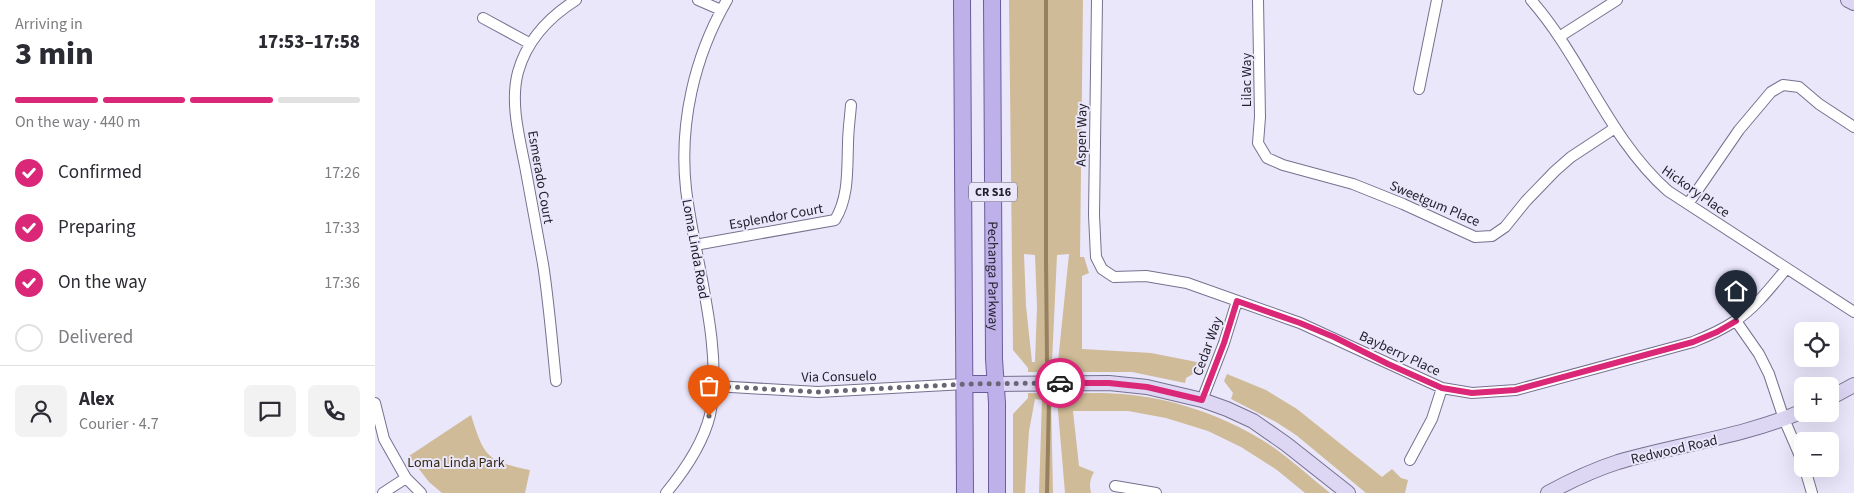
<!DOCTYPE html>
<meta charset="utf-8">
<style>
body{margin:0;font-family:"Source Sans 3",sans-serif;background:#f2f2f3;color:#2b2b33;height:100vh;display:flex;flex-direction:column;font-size:19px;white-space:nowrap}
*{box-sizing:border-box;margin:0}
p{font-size:16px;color:#7c7c81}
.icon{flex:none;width:28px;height:28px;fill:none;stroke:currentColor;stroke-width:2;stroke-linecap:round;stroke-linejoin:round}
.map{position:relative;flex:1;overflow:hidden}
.sheet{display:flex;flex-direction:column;background:#fff;width:375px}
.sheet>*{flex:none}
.fabs{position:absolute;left:1419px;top:322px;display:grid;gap:10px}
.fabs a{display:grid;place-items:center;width:45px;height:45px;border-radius:8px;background:#fff;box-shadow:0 5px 20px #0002;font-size:25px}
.pin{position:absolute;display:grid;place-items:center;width:42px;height:42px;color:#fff;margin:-51px -21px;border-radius:50% 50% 50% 0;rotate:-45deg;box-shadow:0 0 5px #0007}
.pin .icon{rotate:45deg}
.courier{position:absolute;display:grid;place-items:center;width:50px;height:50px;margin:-25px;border:4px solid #db2777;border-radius:50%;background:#fff;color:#222;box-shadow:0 1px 6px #0007}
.summary em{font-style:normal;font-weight:800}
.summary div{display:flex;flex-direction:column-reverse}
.summary{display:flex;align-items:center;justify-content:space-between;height:85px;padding:0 15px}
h1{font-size:32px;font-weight:800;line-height:38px}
.bar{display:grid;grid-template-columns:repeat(4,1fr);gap:8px 5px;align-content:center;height:60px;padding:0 15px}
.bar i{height:6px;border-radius:4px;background:#e1e1e2}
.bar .active{background:#db2777}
.bar p{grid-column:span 4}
.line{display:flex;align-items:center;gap:12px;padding:0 15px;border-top:1px solid #e1e1e2}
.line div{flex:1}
.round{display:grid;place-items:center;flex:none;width:52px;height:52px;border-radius:8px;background:#f2f2f3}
ol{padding:0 15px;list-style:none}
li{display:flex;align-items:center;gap:15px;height:55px}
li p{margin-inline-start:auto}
li .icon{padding:5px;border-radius:50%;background:#db2777;color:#fff;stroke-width:4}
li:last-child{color:#7c7c81}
li i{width:28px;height:28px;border:2px solid #e1e1e2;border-radius:50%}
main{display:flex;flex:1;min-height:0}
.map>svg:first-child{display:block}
.green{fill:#cfbb98;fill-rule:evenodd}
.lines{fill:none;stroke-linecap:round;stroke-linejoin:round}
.stream{stroke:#96805f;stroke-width:4}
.street-casing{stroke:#76718f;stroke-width:12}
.secondary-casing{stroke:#76718f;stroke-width:16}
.primary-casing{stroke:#6b5c9e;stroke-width:18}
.street{stroke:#fff;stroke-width:10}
.secondary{stroke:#ded7f4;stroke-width:14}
.primary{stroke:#beb0e9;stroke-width:16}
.done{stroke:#696675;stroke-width:5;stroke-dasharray:0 9}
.route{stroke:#db2777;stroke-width:6}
.labels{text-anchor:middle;stroke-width:4;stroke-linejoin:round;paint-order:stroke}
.shield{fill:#eae7fb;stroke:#5f5c6b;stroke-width:1}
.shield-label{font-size:12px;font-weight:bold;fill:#23212d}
.street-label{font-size:14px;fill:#23212d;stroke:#eae7fb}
.park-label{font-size:14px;fill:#34270e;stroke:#eae7fb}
</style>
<main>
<section class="sheet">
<div class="summary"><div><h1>3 min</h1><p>Arriving in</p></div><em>17:53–17:58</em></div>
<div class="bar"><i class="active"></i><i class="active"></i><i class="active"></i><i></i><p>On the way · 440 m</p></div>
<ol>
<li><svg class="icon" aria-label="check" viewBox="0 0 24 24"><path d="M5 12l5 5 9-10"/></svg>Confirmed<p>17:26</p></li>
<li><svg class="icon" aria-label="check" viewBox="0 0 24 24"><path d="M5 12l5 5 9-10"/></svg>Preparing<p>17:33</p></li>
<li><svg class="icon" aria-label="check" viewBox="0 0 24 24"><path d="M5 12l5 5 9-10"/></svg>On the way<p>17:36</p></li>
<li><i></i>Delivered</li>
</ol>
<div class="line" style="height:90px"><a class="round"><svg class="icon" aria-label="person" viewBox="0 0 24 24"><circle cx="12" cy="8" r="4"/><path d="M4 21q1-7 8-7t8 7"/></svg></a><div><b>Alex</b><p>Courier · 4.7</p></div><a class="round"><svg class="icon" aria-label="chat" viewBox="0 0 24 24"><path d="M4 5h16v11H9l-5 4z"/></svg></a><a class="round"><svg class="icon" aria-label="phone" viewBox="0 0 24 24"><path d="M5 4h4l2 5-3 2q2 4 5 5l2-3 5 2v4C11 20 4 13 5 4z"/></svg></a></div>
</section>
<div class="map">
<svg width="1479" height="493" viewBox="0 0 1479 493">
<rect width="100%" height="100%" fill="#eae7fb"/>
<path class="green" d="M634 0H708L705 257H709L714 273 707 276V349L776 353 827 363 823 371 811 378 810 383 757 372H653V368L638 350ZM649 254 660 255 662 307 660 362H657L651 306ZM694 254 683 362H677L682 255Z
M852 374 891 390 922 409 1007 477 1017 469 1026 478 1033 480 1030 493H991L921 435 901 422 856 399 858 393 849 381Z
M653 393C678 394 704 393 729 393 786 394 845 413 892 443 914 458 934 476 955 493H930L902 470 866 447 833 431 791 418 753 411H698L704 466 719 472C715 479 714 485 716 493H690L682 399 676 400 678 493H664L667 400 660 399 654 431 650 493H638V414L653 398Z
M96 415C109 456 111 461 155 470L150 493H67L54 482 34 456Z"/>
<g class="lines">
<path class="stream" d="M671 0V260L672 362
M672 493 674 399"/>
<defs>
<path id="street" d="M323 0 346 10
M722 0 719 215 721 257 727 269 739 277 771 276 812 283 925 323 1067 388 1097 393 1141 390 1318 342C1333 336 1347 330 1360 321 1380 308 1396 287 1411 269
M883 0 885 117 883 143 892 158 908 165 978 184 1028 204 1100 237 1117 236 1130 227 1151 201 1180 171 1196 157 1240 128
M1156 0C1208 59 1233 138 1293 191L1479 312
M108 18 154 43
M1184 37 1242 0
M1044 89 1062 0
M1313 204 1364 130 1396 92 1408 85 1424 87 1444 104 1479 127
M320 245 460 220C474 197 472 170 473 144 473 131 475 118 476 105
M1361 321 1384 354 1394 374 1409 419 1428 463
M181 381C177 342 174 303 168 264 162 231 156 199 150 166 144 136 135 102 143 72 152 40 174 17 201 0
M339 386 443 392 590 384
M827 400 849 343 862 301
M0 403 9 439 31 478 46 493
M1035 460 1057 419 1067 388
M1430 469 1437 493
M740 486 781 493
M8 493 31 478
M291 493C310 470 328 444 335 415 349 347 319 258 311 189 304 124 319 57 352 0"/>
<path id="secondary" d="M1473 0 1479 3
M621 384 734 383 772 387 827 400 852 409 878 421 911 444 973 493
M1455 398 1479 385
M1173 493C1195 481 1218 470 1243 462 1304 444 1368 437 1428 411"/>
<g id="primary">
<path d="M587 0 590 493"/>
<path id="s1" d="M617 0 619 359 622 403V493"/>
<path d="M590 384H621"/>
</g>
</defs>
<use href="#street" class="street-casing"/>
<use href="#secondary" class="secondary-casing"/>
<use href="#primary" class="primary-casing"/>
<use href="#street" class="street"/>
<use href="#secondary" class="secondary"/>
<use href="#primary" class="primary"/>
</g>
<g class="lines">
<path class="done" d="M334 416 339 386 444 392 590 384 685 383"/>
<path class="route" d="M685 383H734L772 387 827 400 849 343 862 301 925 323 959 337 1013 364 1067 388 1097 393 1140 390 1318 342 1342 332 1361 321"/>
</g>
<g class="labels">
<rect class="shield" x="594" y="182.5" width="48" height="19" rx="4"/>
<g class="shield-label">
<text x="618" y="196">CR S16</text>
</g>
<g class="street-label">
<text transform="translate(871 80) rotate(-90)" y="5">Lilac Way</text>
<text transform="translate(706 135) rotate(-89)" y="5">Aspen Way</text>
<text transform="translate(166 177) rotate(80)" y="5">Esmerado Court</text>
<text transform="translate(1321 191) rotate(35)" y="5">Hickory Place</text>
<text transform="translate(1060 203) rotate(23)" y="5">Sweetgum Place</text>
<text transform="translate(401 216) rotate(-10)" y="5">Esplendor Court</text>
<text transform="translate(321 249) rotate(80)" y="5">Loma Linda Road</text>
<text dy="5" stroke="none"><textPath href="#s1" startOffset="276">Pechanga Parkway</textPath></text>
<text transform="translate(832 346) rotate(-70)" y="5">Cedar Way</text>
<text transform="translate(1025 353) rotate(25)" y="5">Bayberry Place</text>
<text transform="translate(464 376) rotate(-1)" y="5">Via Consuelo</text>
<text transform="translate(1299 449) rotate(-13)" y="5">Redwood Road</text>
</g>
<g class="park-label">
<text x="81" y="467">Loma Linda Park</text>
</g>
</g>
</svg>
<div class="fabs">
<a><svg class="icon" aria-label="locate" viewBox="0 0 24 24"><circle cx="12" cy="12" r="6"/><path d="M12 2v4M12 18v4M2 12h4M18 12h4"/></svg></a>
<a>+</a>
<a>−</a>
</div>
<div class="pin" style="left:334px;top:416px;background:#ea580c"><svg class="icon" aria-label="bag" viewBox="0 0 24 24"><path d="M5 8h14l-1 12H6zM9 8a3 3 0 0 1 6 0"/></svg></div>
<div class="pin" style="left:1361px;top:321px;background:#1f2937"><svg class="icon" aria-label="home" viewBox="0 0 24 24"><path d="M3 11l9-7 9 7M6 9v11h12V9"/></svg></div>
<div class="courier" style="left:685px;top:383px"><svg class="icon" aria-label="car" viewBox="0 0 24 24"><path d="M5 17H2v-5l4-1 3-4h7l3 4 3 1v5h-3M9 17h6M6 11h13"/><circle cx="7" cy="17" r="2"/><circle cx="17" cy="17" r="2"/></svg></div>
</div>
</main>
